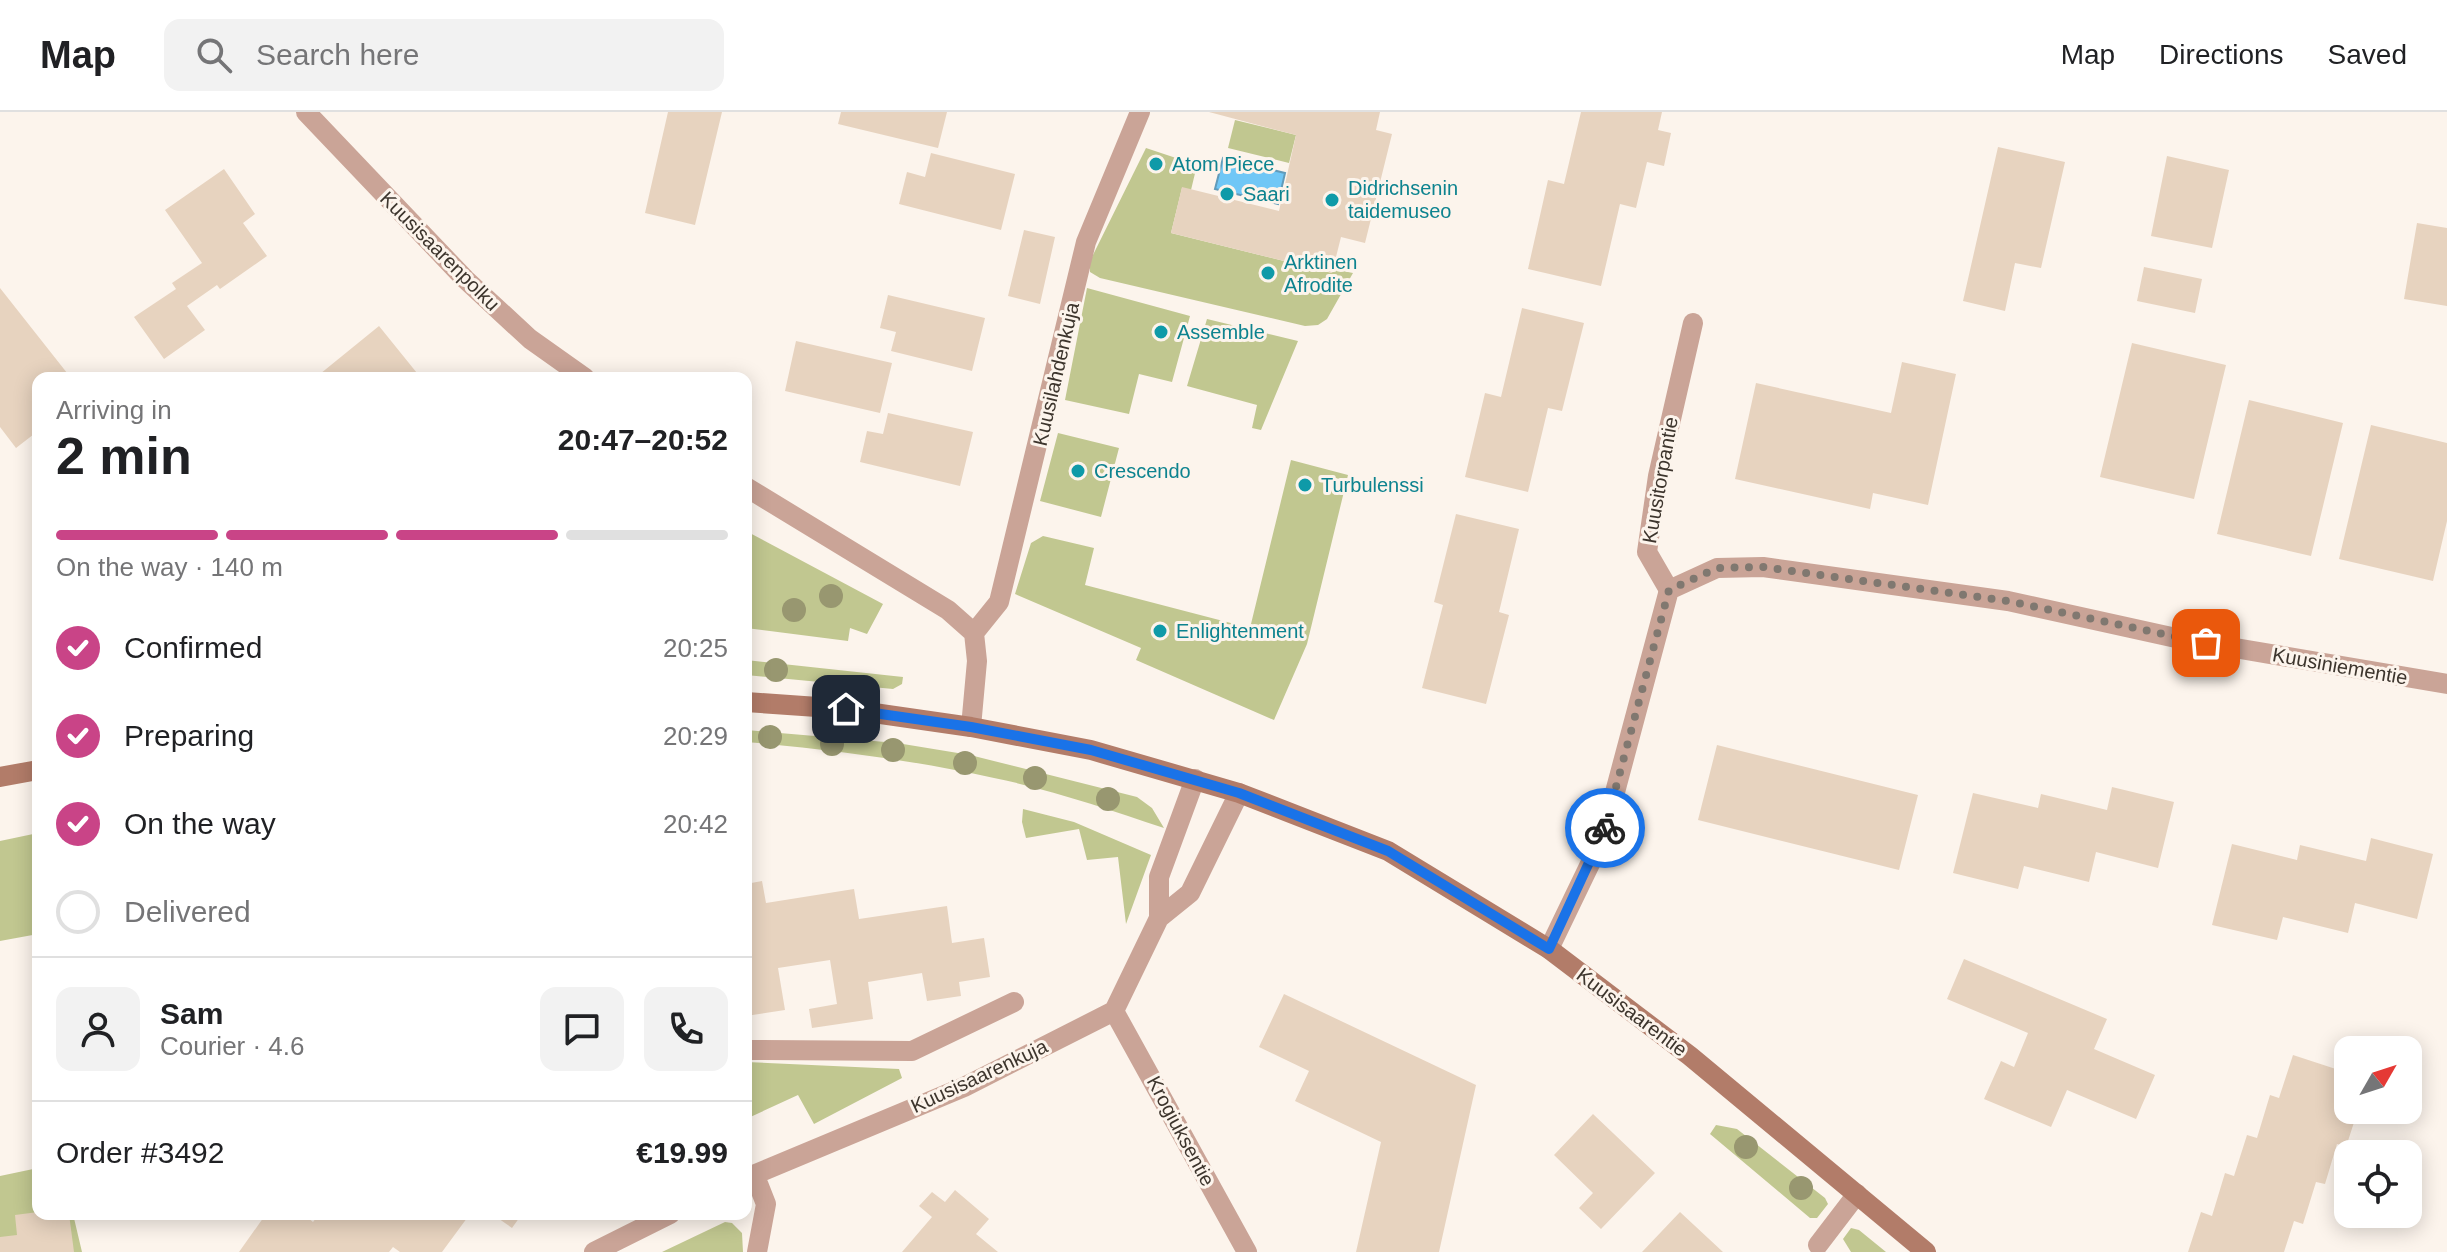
<!DOCTYPE html>
<meta charset="utf-8">
<style>
body{margin:0;font-family:Helvetica,sans-serif;background:#f2f2f2;color:#202124;height:100vh;display:flex;flex-direction:column;font-size:30px;white-space:nowrap}
*{box-sizing:border-box;margin:0}
p{font-size:26px;color:#757577}
.icon{flex:none;width:44px;height:44px;fill:none;stroke:currentColor;stroke-width:2;stroke-linecap:round;stroke-linejoin:round}
.map{position:relative;flex:1;overflow:hidden}
.side{position:absolute;left:32px;top:260px;width:720px;height:848px;display:flex;flex-direction:column;background:#fff;border-radius:16px;box-shadow:0 4px 20px #0003}
.side>*{flex:none}
.needle{width:52px;rotate:51deg}
.buttons{position:absolute;left:2334px;top:924px;display:grid;gap:16px}
.buttons a{display:grid;place-items:center;width:88px;height:88px;border-radius:16px;background:#fff;box-shadow:0 4px 20px #0003;font-size:40px}
.pin{position:absolute;display:grid;place-items:center;width:68px;height:68px;color:#fff;margin:-34px;border-radius:16px;box-shadow:0 4px 12px #0006}
.courier{position:absolute;display:grid;place-items:center;width:80px;height:80px;margin:-40px;border:6px solid #1a73e8;border-radius:50%;background:#fff;color:#222;box-shadow:0 2px 10px #0007}
.summary em{font-style:normal;font-weight:600}
.summary div{display:flex;flex-direction:column-reverse}
.summary{display:flex;align-items:center;justify-content:space-between;height:136px;padding:0 24px}
h1{font-size:52px;font-weight:600;line-height:60px}
.bar{display:grid;grid-template-columns:repeat(4,1fr);gap:12px 8px;align-content:center;height:96px;padding:0 24px}
.bar i{height:10px;border-radius:6px;background:#e0e0e0}
.bar .active{background:#c94487}
.bar p{grid-column:span 4}
.line{display:flex;align-items:center;gap:20px;padding:0 24px;border-top:2px solid #e0e0e0}
.line div{flex:1}
.round{display:grid;place-items:center;flex:none;width:84px;height:84px;border-radius:16px;background:#f2f2f2}
ol{padding:0 24px;list-style:none}
li{display:flex;align-items:center;gap:24px;height:88px}
li p{margin-inline-start:auto}
li .icon{padding:8px;border-radius:50%;background:#c94487;color:#fff;stroke-width:4}
li:last-child{color:#757577}
li i{width:44px;height:44px;border:4px solid #e0e0e0;border-radius:50%}
header{display:flex;align-items:center;gap:48px;box-sizing:border-box;height:112px;padding:0 40px;background:#fff;border-bottom:2px solid #e0e0e0}
header strong{font-size:38px}
nav{display:flex;gap:44px;margin-inline-start:auto;font-size:28px}
.search{width:560px;height:72px;background:#f2f2f2;display:flex;align-items:center;gap:20px;box-sizing:border-box;padding:0 28px;border-radius:16px;color:#757577;font-size:30px}
.map>svg:first-child{display:block}
.green{fill:#c1c790}
.water{fill:#70c7f6;stroke:#619bba;stroke-width:2}
.building{fill:#e7d3bf}
.lines{fill:none;stroke-linecap:round;stroke-linejoin:round}
.service{stroke:#caa497;stroke-width:20}
.minor{stroke:#caa497;stroke-width:20}
.secondary{stroke:#b27c69;stroke-width:20}
.tree{fill:#989770}
.done{stroke:#807870;stroke-width:8;stroke-dasharray:0 14.4}
.route{stroke:#1a73e8;stroke-width:10}
.culture-dot{fill:#0f9aa8;stroke:#fcf4ec;stroke-width:3}
.labels{text-anchor:middle;stroke-width:6;stroke-linejoin:round;paint-order:stroke}
.culture-label{font-size:20px;fill:#0d838f;stroke:#fcf4ec;text-anchor:start}
.street-label{font-size:20px;fill:#3d352d;stroke:#fcf4ec}
</style>
<header>
<strong>Map</strong>
<div class="search"><svg class="icon" aria-label="search" viewBox="0 0 24 24"><circle cx="10" cy="10" r="6"/><path d="M15 15l6 6"/></svg>Search here</div>
<nav><a>Map</a><a>Directions</a><a>Saved</a></nav>
</header>
<div class="map">
<svg width="2447" height="1140" viewBox="0 0 2447 1140">
<rect width="100%" height="100%" fill="#fcf4ec"/>
<path class="green" d="M1235 8 1296 23 1289 51 1228 36Z
M1146 36 1197 53 1191 78 1182 76 1171 121 1332 161 1333 157 1353 161 1327 207 1318 213 1305 214 1100 166 1090 160V149Z
M1087 176 1190 204 1172 270 1139 262 1129 302 1065 288Z
M1207 207 1298 229 1261 318 1252 316 1257 293 1187 274Z
M1058 321 1119 336 1101 405 1040 389Z
M1291 348 1348 363 1307 532 1274 608 1136 548 1141 536 1015 482 1031 431 1043 424 1094 436 1085 473 1250 516Z
M746 419 883 492 867 522 850 516 848 529 746 516Z
M746 548 903 565 902 572 893 577 746 563Z
M746 618 897 631 970 643 1137 685 1152 696 1164 716C1108 697 1052 678 994 666 912 648 829 637 746 630Z
M1023 697 1074 710 1151 743 1126 812 1118 745 1087 748 1079 717 1026 726 1022 710Z
M38 721V822L0 829V729Z
M746 950 899 957 902 966 814 1012 798 983 746 1007Z
M1716 1013 1737 1017 1825 1086 1828 1092 1817 1106H1810L1710 1022Z
M38 1056V1102H73L82 1140H0V1064Z
M725 1110 732 1111 742 1121 743 1140H662Z
M1851 1116 1859 1118 1886 1140H1851L1843 1127Z"/>
<path class="water" d="M1223 46 1285 61 1278 92 1215 77Z"/>
<path class="building" d="M668 0H722L695 113 645 101Z
M841 0H947L938 36 838 12Z
M1209 0H1380L1376 18 1392 22 1365 131 1341 125 1332 161 1171 121 1182 75 1279 99 1296 23Z
M1581 0H1662L1658 18 1671 21 1664 54 1647 50 1636 96 1620 92 1601 174 1528 157 1548 68 1564 72Z
M1998 35 2065 50 2041 156 2015 151 2005 199 1963 189Z
M931 41 1015 62 1001 118 899 92 907 60 925 65Z
M2167 44 2229 58 2212 136 2151 124Z
M224 57 255 102 243 111 267 144 220 177 217 173 187 194 205 218 164 247 134 205 176 177 172 171 202 151 165 98Z
M2417 111 2447 116V194L2404 187Z
M1024 118 1055 125 1040 192 1008 184Z
M2144 155 2202 167 2195 201 2137 189Z
M0 176 71 266H38V319L16 336 0 315Z
M888 183 985 206 972 259 891 239 896 220 880 216Z
M1522 196 1584 211 1562 299 1548 296 1528 380 1465 365 1485 281 1501 285Z
M379 214 421 266H315Z
M796 229 892 251 880 301 785 279Z
M2132 231 2226 253 2194 387 2100 365Z
M1902 250 1956 262 1928 393 1873 381 1870 397 1735 367 1756 271 1891 301Z
M2249 288 2343 311 2311 444 2217 422Z
M888 301 973 320 960 374 860 350 867 319 883 322Z
M2371 313 2447 331V409L2433 469 2339 447Z
M1456 402 1519 417 1499 500 1509 503 1486 592 1422 576 1443 493 1434 490Z
M1717 633 1918 683 1899 758 1698 708Z
M2112 675 2174 690 2158 756 2096 740 2089 770 2024 754 2018 777 1953 761 1973 681 2038 696 2041 682 2107 698Z
M2371 726 2433 742 2417 807 2355 791 2348 821 2283 805 2277 828 2212 813 2232 732 2297 748 2300 733 2366 749Z
M762 769 766 791 854 777 859 807 947 794 952 831 984 826 990 865 959 870 961 884 927 889 922 861 868 870 873 907 812 916 809 897 837 892 830 848 778 856 785 898 746 904V772Z
M1964 847 2107 907 2094 937 2155 963 2136 1007 2067 978 2051 1015 1984 987 2001 949 2014 955 2028 921 1947 887Z
M1284 882 1476 973 1439 1140H1356L1381 1030 1295 989 1309 959 1259 935Z
M2293 943 2348 961V998H2358L2346 1035 2337 1032 2325 1072 2316 1070 2303 1112 2294 1109 2284 1140H2188L2201 1100 2212 1104 2225 1061 2234 1064 2247 1023 2257 1026 2270 983 2279 986Z
M1593 1002 1655 1061 1601 1117 1579 1096 1593 1081 1554 1043Z
M955 1078 989 1107 976 1122 998 1140H902L932 1105 919 1094 932 1080 945 1090Z
M38 1100 69 1102 74 1140H0V1125L17 1123 15 1103Z
M1680 1100 1723 1140H1642Z
M266 1102H303L313 1110 319 1102H470L442 1140H400L393 1135 389 1140H239Z
M492 1102H522L512 1116Z"/>
<g class="lines">
<path class="service" d="M1669 478 1647 440 1658 364 1693 211
M746 938 912 939 1014 890
M1818 1133 1857 1082"/>
<path class="minor" d="M306 0 465 167 530 227 585 266
M746 375 948 498 974 521 977 549 971 615
M974 521 999 490 1086 130 1140 0
M1159 806V765L1195 667
M1549 837 1603 725 1669 478 1717 456 1763 455 2008 489 2176 526 2447 572
M1114 899 1247 1140
M755 1064 766 1092 757 1140
M746 1066 964 975 1114 899 1159 806 1190 781 1239 681
M594 1140 670 1102"/>
<path class="secondary" d="M746 590 846 597 971 615 1091 638 1239 681 1388 739 1549 837 1690 944 1926 1140
M0 665 38 658"/>
</g>
<g class="tree">
<circle cx="831" cy="484" r="12"/>
<circle cx="794" cy="498" r="12"/>
<circle cx="776" cy="558" r="12"/>
<circle cx="770" cy="625" r="12"/>
<circle cx="832" cy="632" r="12"/>
<circle cx="893" cy="638" r="12"/>
<circle cx="965" cy="651" r="12"/>
<circle cx="1035" cy="666" r="12"/>
<circle cx="1108" cy="687" r="12"/>
<circle cx="1746" cy="1035" r="12"/>
<circle cx="1801" cy="1076" r="12"/>
</g>
<g class="lines">
<path class="done" d="M1605 716 1669 478 1717 456 1763 455 2008 489 2206 531"/>
<path class="route" d="M846 597 971 615 1091 638 1239 681 1388 739 1549 837 1605 716"/>
</g>
<g class="culture-dot">
<circle cx="1156" cy="52" r="8"/>
<circle cx="1227" cy="82" r="8"/>
<circle cx="1332" cy="88" r="8"/>
<circle cx="1268" cy="161" r="8"/>
<circle cx="1161" cy="220" r="8"/>
<circle cx="1078" cy="359" r="8"/>
<circle cx="1305" cy="373" r="8"/>
<circle cx="1160" cy="519" r="8"/>
</g>
<g class="labels">
<g class="culture-label">
<text x="1172" y="59">Atom Piece</text>
<text x="1348" y="83">Didrichsenin<tspan x="1348" dy="23">taidemuseo</tspan></text>
<text x="1243" y="89">Saari</text>
<text x="1284" y="157">Arktinen<tspan x="1284" dy="23">Afrodite</tspan></text>
<text x="1177" y="227">Assemble</text>
<text x="1094" y="366">Crescendo</text>
<text x="1321" y="380">Turbulenssi</text>
<text x="1176" y="526">Enlightenment</text>
</g>
<g class="street-label">
<text transform="translate(440 139) rotate(45)" y="7">Kuusisaarenpolku</text>
<text transform="translate(1056 262) rotate(-77)" y="7">Kuusilahdenkuja</text>
<text transform="translate(1660 368) rotate(-80)" y="7">Kuusitorpantie</text>
<text transform="translate(2340 554) rotate(10)" y="7">Kuusiniementie</text>
<text transform="translate(1632 900) rotate(37)" y="7">Kuusisaarentie</text>
<text transform="translate(979 964) rotate(-25)" y="7">Kuusisaarenkuja</text>
<text transform="translate(1181 1019) rotate(62)" y="7">Krogiuksentie</text>
</g>
</g>
</svg>
<div class="buttons">
<a><svg class="needle" viewBox="-14 -14 28 28"><path d="M0-13l5 13h-10z" fill="#e53935"/><path d="M0 13l5-13h-10z" fill="#757577"/></svg></a>
<a><svg class="icon" aria-label="locate" viewBox="0 0 24 24"><circle cx="12" cy="12" r="6"/><path d="M12 2v4M12 18v4M2 12h4M18 12h4"/></svg></a>
</div>
<div class="pin" style="left:2206px;top:531px;background:#ea580c"><svg class="icon" aria-label="bag" viewBox="0 0 24 24"><path d="M5 8h14l-1 12H6zM9 8a3 3 0 0 1 6 0"/></svg></div>
<div class="pin" style="left:846px;top:597px;background:#1f2937"><svg class="icon" aria-label="home" viewBox="0 0 24 24"><path d="M3 11l9-7 9 7M6 9v11h12V9"/></svg></div>
<div class="courier" style="left:1605px;top:716px"><svg class="icon" aria-label="bike" viewBox="0 0 24 24"><circle cx="6" cy="16" r="4"/><circle cx="18" cy="16" r="4"/><path d="M6 16l4-8h5l3 8M10 8l3 8H6M13 5h3"/></svg></div>
<section class="side">
<div class="summary"><div><h1>2 min</h1><p>Arriving in</p></div><em>20:47–20:52</em></div>
<div class="bar"><i class="active"></i><i class="active"></i><i class="active"></i><i></i><p>On the way · 140 m</p></div>
<ol>
<li><svg class="icon" aria-label="check" viewBox="0 0 24 24"><path d="M5 12l5 5 9-10"/></svg>Confirmed<p>20:25</p></li>
<li><svg class="icon" aria-label="check" viewBox="0 0 24 24"><path d="M5 12l5 5 9-10"/></svg>Preparing<p>20:29</p></li>
<li><svg class="icon" aria-label="check" viewBox="0 0 24 24"><path d="M5 12l5 5 9-10"/></svg>On the way<p>20:42</p></li>
<li><i></i>Delivered</li>
</ol>
<div class="line" style="height:144px"><a class="round"><svg class="icon" aria-label="person" viewBox="0 0 24 24"><circle cx="12" cy="8" r="4"/><path d="M4 21q1-7 8-7t8 7"/></svg></a><div><b>Sam</b><p>Courier · 4.6</p></div><a class="round"><svg class="icon" aria-label="chat" viewBox="0 0 24 24"><path d="M4 5h16v11H9l-5 4z"/></svg></a><a class="round"><svg class="icon" aria-label="phone" viewBox="0 0 24 24"><path d="M5 4h4l2 5-3 2q2 4 5 5l2-3 5 2v4C11 20 4 13 5 4z"/></svg></a></div>
<div class="line" style="height:104px"><div>Order #3492</div><b>€19.99</b></div>
</section>
</div>
